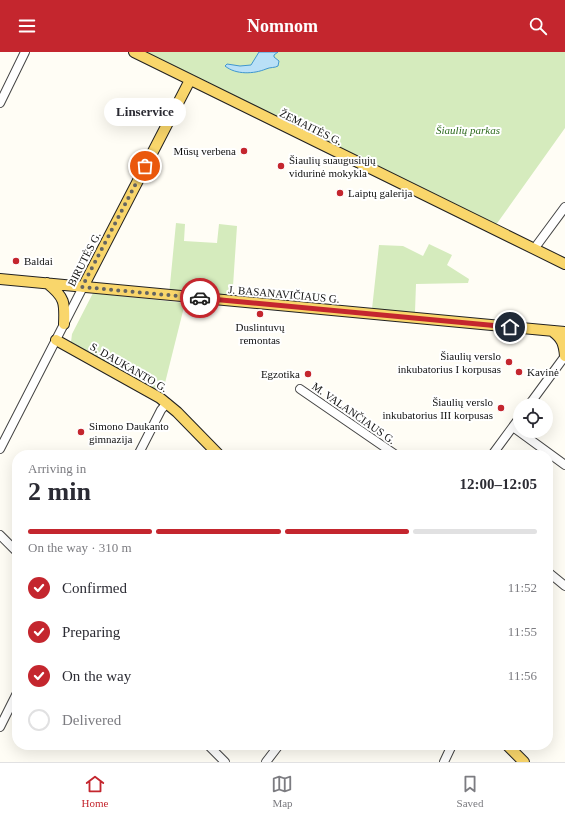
<!DOCTYPE html>
<meta charset="utf-8">
<style>
body{margin:0;font-family:"Times New Roman",serif;background:#f7f7f7;color:#2b2b33;height:100vh;display:flex;flex-direction:column;font-size:15px;white-space:nowrap}
*{box-sizing:border-box;margin:0}
p{font-size:13px;color:#7c7c81}
.icon{flex:none;width:22px;height:22px;fill:none;stroke:currentColor;stroke-width:2;stroke-linecap:round;stroke-linejoin:round}
.map{position:relative;flex:1;overflow:hidden}
.side{position:absolute;left:12px;top:398px;width:541px;height:300px;display:flex;flex-direction:column;background:#fff;border-radius:16px;box-shadow:0 4px 16px #0002}
.side>*{flex:none}
.buttons{position:absolute;left:513px;top:346px;display:grid;gap:8px}
.buttons a{display:grid;place-items:center;width:40px;height:40px;border-radius:50%;background:#fff;box-shadow:0 4px 16px #0002;font-size:20px}
.pin{position:absolute;display:grid;place-items:center;width:34px;height:34px;color:#fff;margin:-17px;border:2px solid #fff;border-radius:50%;box-shadow:0 1px 4px #0007}
.courier{position:absolute;display:grid;place-items:center;width:40px;height:40px;margin:-20px;border:3px solid #c4262e;border-radius:50%;background:#fff;color:#222;box-shadow:0 1px 5px #0007}
.bubble{position:absolute;height:28px;border-radius:14px;background:#fff;box-shadow:0 4px 16px #0002;font-size:13px;font-weight:700;line-height:28px;text-align:center}
.headline em{font-style:normal;font-weight:700}
.headline div{display:flex;flex-direction:column-reverse}
.headline{display:flex;align-items:center;justify-content:space-between;height:68px;padding:0 16px}
h1{font-size:26px;font-weight:700;line-height:30px}
.bar{display:grid;grid-template-columns:repeat(4,1fr);gap:6px 4px;align-content:center;height:48px;padding:0 16px}
.bar i{height:5px;border-radius:3px;background:#e1e1e2}
.bar .current{background:#c4262e}
.bar p{grid-column:span 4}
ol{padding:0 16px;list-style:none}
li{display:flex;align-items:center;gap:12px;height:44px}
li p{margin-inline-start:auto}
li .icon{padding:4px;border-radius:50%;background:#c4262e;color:#fff;stroke-width:4}
li:last-child{color:#7c7c81}
li i{width:22px;height:22px;border:2px solid #e1e1e2;border-radius:50%}
header{display:flex;justify-content:space-between;align-items:center;height:52px;padding:0 16px;background:#c4262e;color:#fff;font-size:18px;font-weight:700}
.tab-bar{display:flex;justify-content:space-around;align-items:center;height:56px;border-top:1px solid #e1e1e2;background:#fff;font-size:11px;color:#7c7c81}
.tab-bar a{display:grid;justify-items:center;gap:2px}
.tab-bar .current{color:#c4262e}
.map>svg:first-child{display:block}
.green{fill:#d5ebbd}
.water{fill:#b9e0f7;stroke:#3f96cf}
.lines{fill:none;stroke-linecap:round;stroke-linejoin:round}
.minor-casing{stroke:#444;stroke-width:10}
.major-casing{stroke:#222;stroke-width:12}
.minor{stroke:#fff;stroke-width:8}
.major{stroke:#f9d66b;stroke-width:10}
.done{stroke:#646461;stroke-width:4;stroke-dasharray:0 7.2}
.route{stroke:#c4262e;stroke-width:5}
.poi-dot{fill:#c4262e;stroke:#fff;stroke-width:1.5}
.labels{text-anchor:middle;stroke-width:4;stroke-linejoin:round;paint-order:stroke}
.street-label{font-size:11px;fill:#111;stroke:#fff}
.park-label{font-size:11px;font-style:italic;fill:#2f6b1f;stroke:#fff}
.poi-label{font-size:11px;fill:#111;stroke:#fff;text-anchor:start}
</style>
<header><svg class="icon" aria-label="menu" viewBox="0 0 24 24"><path d="M4 6h16M4 12h16M4 18h16"/></svg>Nomnom<svg class="icon" aria-label="search" viewBox="0 0 24 24"><circle cx="10" cy="10" r="6"/><path d="M15 15l6 6"/></svg></header>
<div class="map">
<svg width="565" height="710" viewBox="0 0 565 710">
<rect width="100%" height="100%" fill="#fffdf5"/>
<path class="green" d="M134 0H565V76L493 177 344 98 188 21Z
M176 171 185 172 184 189 217 191 219 172 237 174 232 249 169 243Z
M429 192 452 203 447 213 469 227 468 231 416 232 415 260 372 257 379 193 403 194 423 204Z
M93 241 185 251 165 331 161 341 71 290 72 282Z"/>
<path class="water" d="M259 0H278L274 3V5L279 9 278 14C275 16 270 15 266 17 254 22 236 23 225 14L227 12 240 14 251 13Z"/>
<g class="lines">
<defs>
<path id="minor" d="M0 51 25 0
M534 197 565 155
M300 337 396 403
M529 353 565 304
M513 375 565 413
M0 397 83 235
M138 403 161 358 167 351
M492 403 520 365
M0 483 17 500
M548 520 565 534
M0 675 17 641
M208 693 225 710
M266 710 279 693
M444 710 452 693"/>
<path id="major" d="M134 0 565 212
M0 227 565 280
M47 231C65 245 65 251 64 272
M83 235 190 28
M552 279C562 286 564 292 565 304
M56 288 160 346 177 360 219 403
M507 693 524 710"/>
</defs>
<use href="#minor" class="minor-casing"/>
<use href="#major" class="major-casing"/>
<use href="#minor" class="minor"/>
<use href="#major" class="major"/>
</g>
<g class="lines">
<path class="done" d="M145 114 82 235 200 246"/>
<path class="route" d="M200 246 510 275"/>
</g>
<g class="poi-dot">
<circle cx="244" cy="99" r="4"/>
<circle cx="281" cy="114" r="4"/>
<circle cx="340" cy="141" r="4"/>
<circle cx="16" cy="209" r="4"/>
<circle cx="260" cy="262" r="4"/>
<circle cx="509" cy="310" r="4"/>
<circle cx="519" cy="320" r="4"/>
<circle cx="308" cy="322" r="4"/>
<circle cx="501" cy="356" r="4"/>
<circle cx="81" cy="380" r="4"/>
</g>
<g class="labels">
<g class="street-label">
<text transform="translate(311 75) rotate(26)" y="4">ŽEMAITĖS G.</text>
<text transform="translate(84 207) rotate(-63)" y="4">BIRUTĖS G.</text>
<text transform="translate(284 242) rotate(5)" y="4">J. BASANAVIČIAUS G.</text>
<text transform="translate(129 315) rotate(30)" y="4">S. DAUKANTO G.</text>
<text transform="translate(354 361) rotate(35)" y="4">M. VALANČIAUS G.</text>
</g>
<g class="park-label">
<text x="468" y="82">Šiaulių parkas</text>
</g>
<g class="poi-label">
<text x="236" y="103" text-anchor="end">Mūsų verbena</text>
<text x="289" y="112">Šiaulių suaugusiųjų<tspan x="289" dy="13">vidurinė mokykla</tspan></text>
<text x="348" y="145">Laiptų galerija</text>
<text x="24" y="213">Baldai</text>
<text x="260" y="279" text-anchor="middle">Duslintuvų<tspan x="260" dy="13">remontas</tspan></text>
<text x="501" y="308" text-anchor="end">Šiaulių verslo<tspan x="501" dy="13">inkubatorius I korpusas</tspan></text>
<text x="527" y="324">Kavinė</text>
<text x="300" y="326" text-anchor="end">Egzotika</text>
<text x="493" y="354" text-anchor="end">Šiaulių verslo<tspan x="493" dy="13">inkubatorius III korpusas</tspan></text>
<text x="89" y="378">Simono Daukanto<tspan x="89" dy="13">gimnazija</tspan></text>
</g>
</g>
</svg>
<div class="buttons">
<a><svg class="icon" aria-label="locate" viewBox="0 0 24 24"><circle cx="12" cy="12" r="6"/><path d="M12 2v4M12 18v4M2 12h4M18 12h4"/></svg></a>
</div>
<div class="pin" style="left:145px;top:114px;background:#ea580c"><svg class="icon" aria-label="bag" viewBox="0 0 24 24"><path d="M5 8h14l-1 12H6zM9 8a3 3 0 0 1 6 0"/></svg></div>
<div class="pin" style="left:510px;top:275px;background:#1f2937"><svg class="icon" aria-label="home" viewBox="0 0 24 24"><path d="M3 11l9-7 9 7M6 9v11h12V9"/></svg></div>
<div class="courier" style="left:200px;top:246px"><svg class="icon" aria-label="car" viewBox="0 0 24 24"><path d="M5 17H2v-5l4-1 3-4h7l3 4 3 1v5h-3M9 17h6M6 11h13"/><circle cx="7" cy="17" r="2"/><circle cx="17" cy="17" r="2"/></svg></div>
<div class="bubble" style="left:104px;top:46px;width:82px">Linservice</div>
<section class="side">
<div class="headline"><div><h1>2 min</h1><p>Arriving in</p></div><em>12:00–12:05</em></div>
<div class="bar"><i class="current"></i><i class="current"></i><i class="current"></i><i></i><p>On the way · 310 m</p></div>
<ol>
<li><svg class="icon" aria-label="check" viewBox="0 0 24 24"><path d="M5 12l5 5 9-10"/></svg>Confirmed<p>11:52</p></li>
<li><svg class="icon" aria-label="check" viewBox="0 0 24 24"><path d="M5 12l5 5 9-10"/></svg>Preparing<p>11:55</p></li>
<li><svg class="icon" aria-label="check" viewBox="0 0 24 24"><path d="M5 12l5 5 9-10"/></svg>On the way<p>11:56</p></li>
<li><i></i>Delivered</li>
</ol>
</section>
</div>
<nav class="tab-bar">
<a class="current"><svg class="icon" aria-label="home" viewBox="0 0 24 24"><path d="M3 11l9-7 9 7M6 9v11h12V9"/></svg>Home</a>
<a><svg class="icon" aria-label="map" viewBox="0 0 24 24"><path d="M3 6l6-2 6 2 6-2v14l-6 2-6-2-6 2zM9 4v14M15 6v14"/></svg>Map</a>
<a><svg class="icon" aria-label="saved" viewBox="0 0 24 24"><path d="M7 4h10v16l-5-4-5 4z"/></svg>Saved</a>
</nav>
